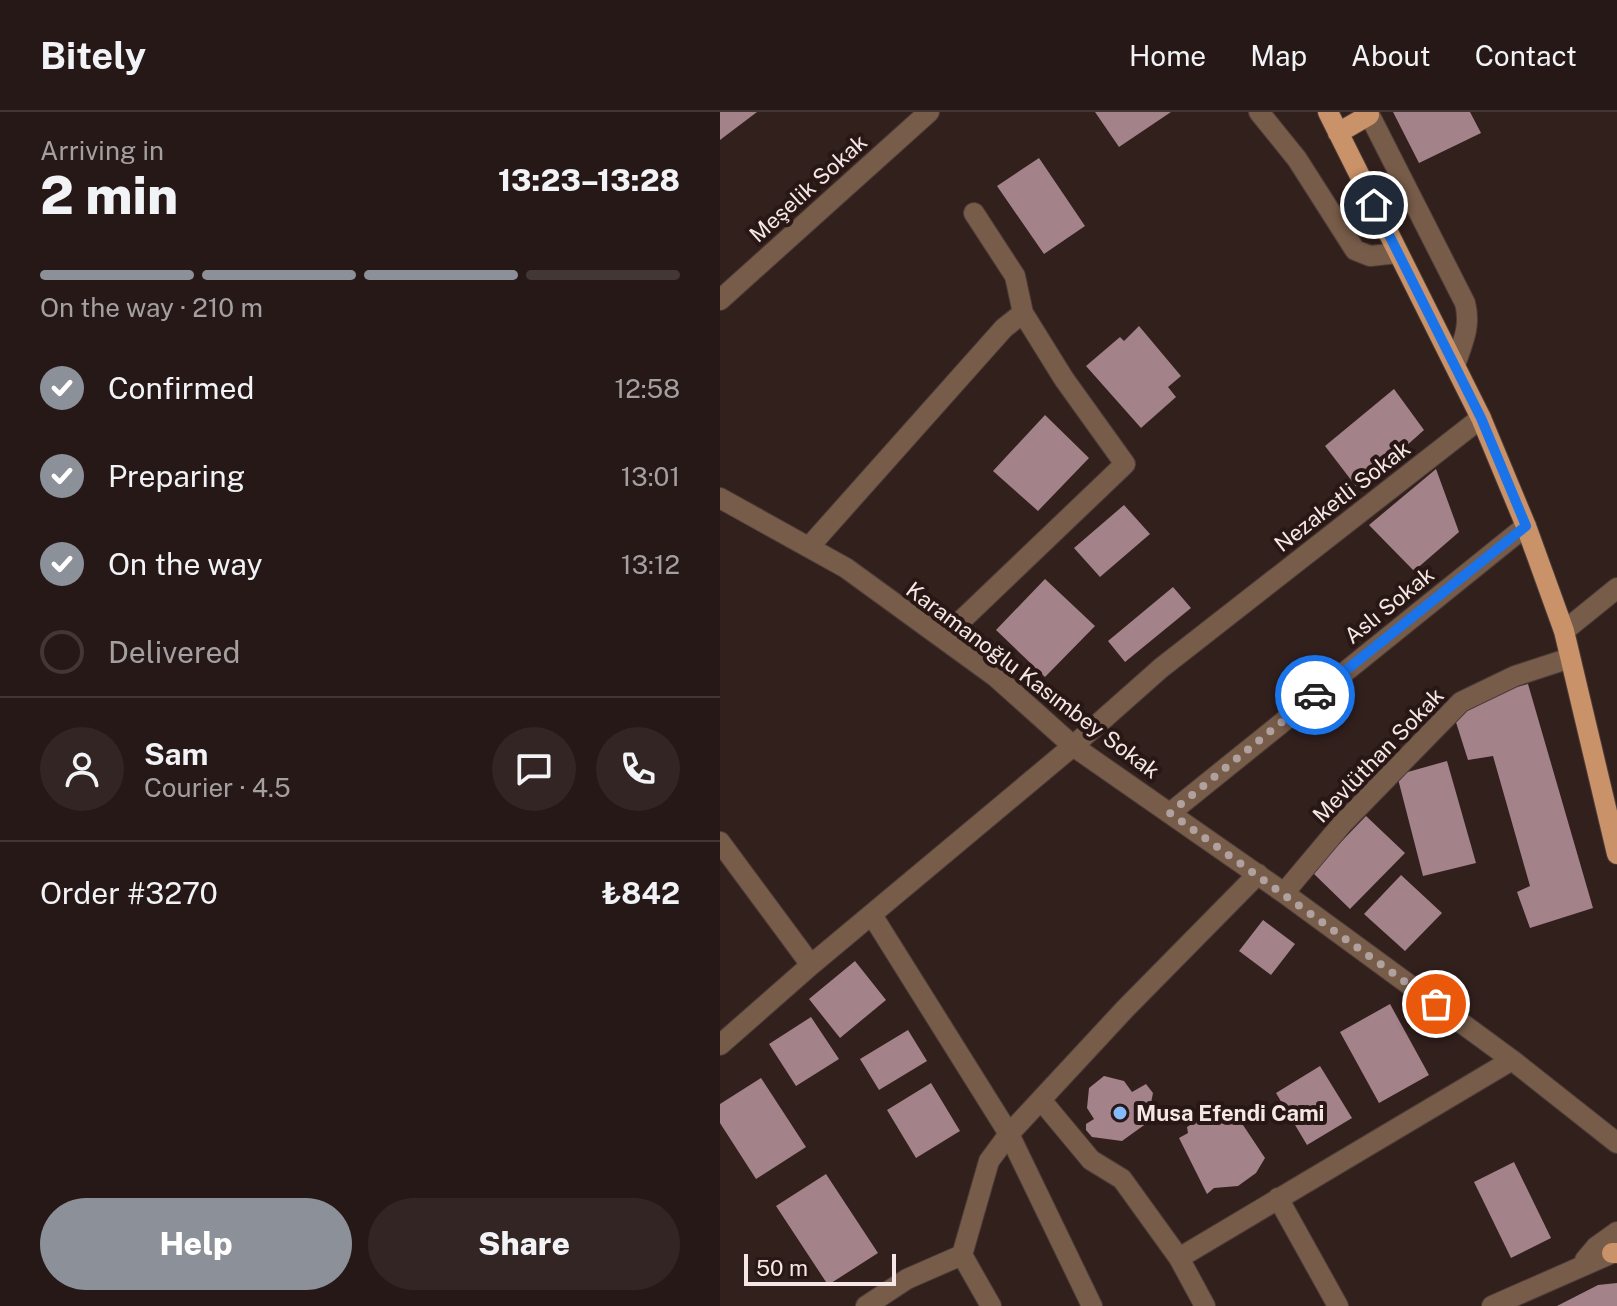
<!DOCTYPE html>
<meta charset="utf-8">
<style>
body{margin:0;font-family:"Public Sans",sans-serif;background:#322523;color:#f1f3f6;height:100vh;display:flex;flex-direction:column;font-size:30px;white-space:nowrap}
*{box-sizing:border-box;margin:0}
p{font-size:26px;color:#a4a0a1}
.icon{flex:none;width:44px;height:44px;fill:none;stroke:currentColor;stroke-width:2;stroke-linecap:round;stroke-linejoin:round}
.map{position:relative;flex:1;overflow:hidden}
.panel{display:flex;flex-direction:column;background:#261816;width:720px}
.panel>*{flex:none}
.scale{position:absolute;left:24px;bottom:20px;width:152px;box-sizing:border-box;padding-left:8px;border:4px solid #f4e7e5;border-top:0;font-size:22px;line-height:28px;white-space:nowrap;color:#f4e7e5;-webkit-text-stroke:6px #281714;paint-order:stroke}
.pin{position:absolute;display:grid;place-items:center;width:68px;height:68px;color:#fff;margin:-34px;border:4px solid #fff;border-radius:50%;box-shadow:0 2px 8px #0007}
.courier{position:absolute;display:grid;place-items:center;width:80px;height:80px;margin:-40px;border:6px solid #1a73e8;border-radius:50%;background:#fff;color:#222;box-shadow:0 2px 10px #0007}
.summary em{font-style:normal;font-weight:800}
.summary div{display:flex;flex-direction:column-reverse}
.summary{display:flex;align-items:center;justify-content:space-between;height:136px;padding:0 40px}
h1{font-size:52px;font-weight:800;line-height:60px}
.bar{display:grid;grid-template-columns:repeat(4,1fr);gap:12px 8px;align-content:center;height:96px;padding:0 40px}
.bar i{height:10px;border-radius:6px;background:#423735}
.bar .current{background:#8c9099}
.bar p{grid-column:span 4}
.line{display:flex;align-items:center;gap:20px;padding:0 40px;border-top:2px solid #423735}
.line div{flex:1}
.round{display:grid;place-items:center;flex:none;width:84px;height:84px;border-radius:42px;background:#322523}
ol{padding:0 40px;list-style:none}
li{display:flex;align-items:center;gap:24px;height:88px}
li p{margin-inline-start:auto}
li .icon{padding:8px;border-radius:50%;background:#8c9099;color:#fff;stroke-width:4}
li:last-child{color:#a4a0a1}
li i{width:44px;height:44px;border:4px solid #423735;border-radius:50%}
.action{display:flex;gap:16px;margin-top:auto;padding:16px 40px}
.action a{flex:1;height:92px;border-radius:48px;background:#8c9099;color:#fff;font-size:32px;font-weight:800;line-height:92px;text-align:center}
.action a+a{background:#322523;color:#f1f3f6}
header{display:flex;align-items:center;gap:48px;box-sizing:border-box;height:112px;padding:0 40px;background:#261816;border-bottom:2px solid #423735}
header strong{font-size:38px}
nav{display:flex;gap:44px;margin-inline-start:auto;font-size:28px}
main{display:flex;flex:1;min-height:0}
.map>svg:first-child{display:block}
.building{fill:#a3828a}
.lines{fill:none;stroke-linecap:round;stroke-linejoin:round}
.minor-casing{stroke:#4d3c39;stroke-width:22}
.major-casing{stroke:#4d3c39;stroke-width:22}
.minor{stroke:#775c49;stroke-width:20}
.major{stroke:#c99269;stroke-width:20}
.done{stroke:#b0a19f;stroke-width:8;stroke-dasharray:0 14.4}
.route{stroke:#1a73e8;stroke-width:10}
.poi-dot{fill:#86bbfb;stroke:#281714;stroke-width:3}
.labels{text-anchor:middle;stroke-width:8;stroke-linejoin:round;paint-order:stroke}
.street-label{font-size:22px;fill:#f4e7e5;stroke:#281714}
.poi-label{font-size:22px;font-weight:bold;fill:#f4e7e5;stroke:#281714;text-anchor:start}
</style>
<header>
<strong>Bitely</strong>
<nav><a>Home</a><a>Map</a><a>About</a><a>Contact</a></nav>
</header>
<main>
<section class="panel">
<div class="summary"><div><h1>2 min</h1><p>Arriving in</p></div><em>13:23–13:28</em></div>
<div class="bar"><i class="current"></i><i class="current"></i><i class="current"></i><i></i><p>On the way · 210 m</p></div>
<ol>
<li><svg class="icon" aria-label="check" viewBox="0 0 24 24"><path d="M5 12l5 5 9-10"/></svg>Confirmed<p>12:58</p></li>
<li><svg class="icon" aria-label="check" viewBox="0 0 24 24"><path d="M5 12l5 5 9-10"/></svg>Preparing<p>13:01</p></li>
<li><svg class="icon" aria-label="check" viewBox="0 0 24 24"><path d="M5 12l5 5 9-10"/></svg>On the way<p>13:12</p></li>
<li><i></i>Delivered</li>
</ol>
<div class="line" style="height:144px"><a class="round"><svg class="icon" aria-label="person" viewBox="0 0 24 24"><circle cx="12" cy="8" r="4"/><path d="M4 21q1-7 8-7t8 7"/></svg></a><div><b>Sam</b><p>Courier · 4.5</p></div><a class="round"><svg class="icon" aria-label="chat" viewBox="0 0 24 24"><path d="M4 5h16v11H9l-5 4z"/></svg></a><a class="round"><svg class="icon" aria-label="phone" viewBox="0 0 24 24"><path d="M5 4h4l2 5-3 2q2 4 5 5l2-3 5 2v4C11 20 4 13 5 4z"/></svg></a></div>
<div class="line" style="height:104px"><div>Order #3270</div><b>₺842</b></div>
<div class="action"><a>Help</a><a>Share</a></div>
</section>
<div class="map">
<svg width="897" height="1194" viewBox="0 0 897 1194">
<rect width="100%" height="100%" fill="#32201d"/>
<path class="building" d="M0 0H37L0 28Z
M375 0H451L399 35Z
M673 0H750L761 21 699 51Z
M319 46 365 114 324 142 277 74Z
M419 214 461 264 448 275 456 285 421 316 366 254 400 225 404 229Z
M674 277 704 318 638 377 605 334Z
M325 303 369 346 318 399 273 359Z
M716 357 739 420 694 459 649 413Z
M404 393 430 422 380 465 354 436Z
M325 467 375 514 325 565 276 518Z
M453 475 471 496 405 550 388 529Z
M808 572 873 796 810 816 797 780 810 774 773 644 748 648 734 604 768 583Z
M727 649 756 751 703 764 677 663Z
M646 704 685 741 630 797 592 760Z
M681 763 722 801 685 839 644 802Z
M543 808 575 832 551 863 519 839Z
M135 849 166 888 120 926 89 887Z
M670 892 709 963 659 991 620 920Z
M91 905 119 947 76 974 49 932Z
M188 918 207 949 159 978 140 947Z
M600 954 632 1006 587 1033 556 981Z
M384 964 404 969 412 980 426 972 433 981 427 1011 402 1029 372 1025 366 1018V1012L374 1007 367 996 369 976Z
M41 966 86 1035 36 1067 0 1011V992Z
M211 971 240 1019 196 1046 167 998Z
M511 995 545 1046 536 1061 518 1074 494 1076 487 1082 459 1026 468 1021 467 1015 496 997 504 1001Z
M794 1050 831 1126 791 1146 754 1070Z
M106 1062 158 1141 108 1173 56 1094Z
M897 1171V1194H837L878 1173Z"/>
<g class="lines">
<defs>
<path id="minor" d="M539 0 577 47 635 138 650 144 678 141
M648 0 745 191C751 214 743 230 735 253
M254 101 295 164 303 201
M0 188 209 0
M0 386 126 456 276 565 353 634 564 781 792 948 897 1031
M89 435 284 216 303 201 344 267 405 352 223 526
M844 519 897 476
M450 701 806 414
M0 730 91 853
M564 781 622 712 741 590 795 564 850 546
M152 803 289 1022 372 1194
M0 933 91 853 353 634 441 556 761 306
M321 988 371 1048 402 1067 459 1146 485 1194
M558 1086 618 1194
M459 1146 792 948
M865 1148 876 1135 897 1120
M146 1194 187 1167 242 1143
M271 1194 242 1143 269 1049 289 1022 405 897 538 762
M772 1194 897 1139"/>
<path id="major" d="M608 0 761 306 806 414 844 519 897 742
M618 21 649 3
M892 1141H897"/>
</defs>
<use href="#minor" class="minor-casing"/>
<use href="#major" class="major-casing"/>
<use href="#minor" class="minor"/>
<use href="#major" class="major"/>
</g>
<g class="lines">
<path class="done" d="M595 583 450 701 716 892"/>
<path class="route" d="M595 583 806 414 761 306 654 93"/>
</g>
<circle class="poi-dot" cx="400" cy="1001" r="8"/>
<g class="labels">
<g class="street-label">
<text transform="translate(88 76) rotate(-42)" y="8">Meşelik Sokak</text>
<text transform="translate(622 384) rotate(-38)" y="8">Nezaketli Sokak</text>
<text transform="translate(669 493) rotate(-39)" y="8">Aslı Sokak</text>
<text transform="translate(313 568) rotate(37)" y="8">Karamanoğlu Kasımbey Sokak</text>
<text transform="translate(658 643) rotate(-46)" y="8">Mevlüthan Sokak</text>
</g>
<g class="poi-label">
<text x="416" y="1009">Musa Efendi Cami</text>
</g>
</g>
</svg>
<div class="scale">50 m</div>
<div class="pin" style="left:716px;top:892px;background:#ea580c"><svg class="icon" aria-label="bag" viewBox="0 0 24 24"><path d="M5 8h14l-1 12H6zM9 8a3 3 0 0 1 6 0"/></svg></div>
<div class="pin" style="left:654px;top:93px;background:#1f2937"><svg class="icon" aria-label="home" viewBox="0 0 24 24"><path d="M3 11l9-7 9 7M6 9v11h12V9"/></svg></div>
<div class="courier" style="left:595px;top:583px"><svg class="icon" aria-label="car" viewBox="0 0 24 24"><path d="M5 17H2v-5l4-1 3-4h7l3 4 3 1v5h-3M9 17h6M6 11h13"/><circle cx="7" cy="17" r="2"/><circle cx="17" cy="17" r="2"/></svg></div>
</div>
</main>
